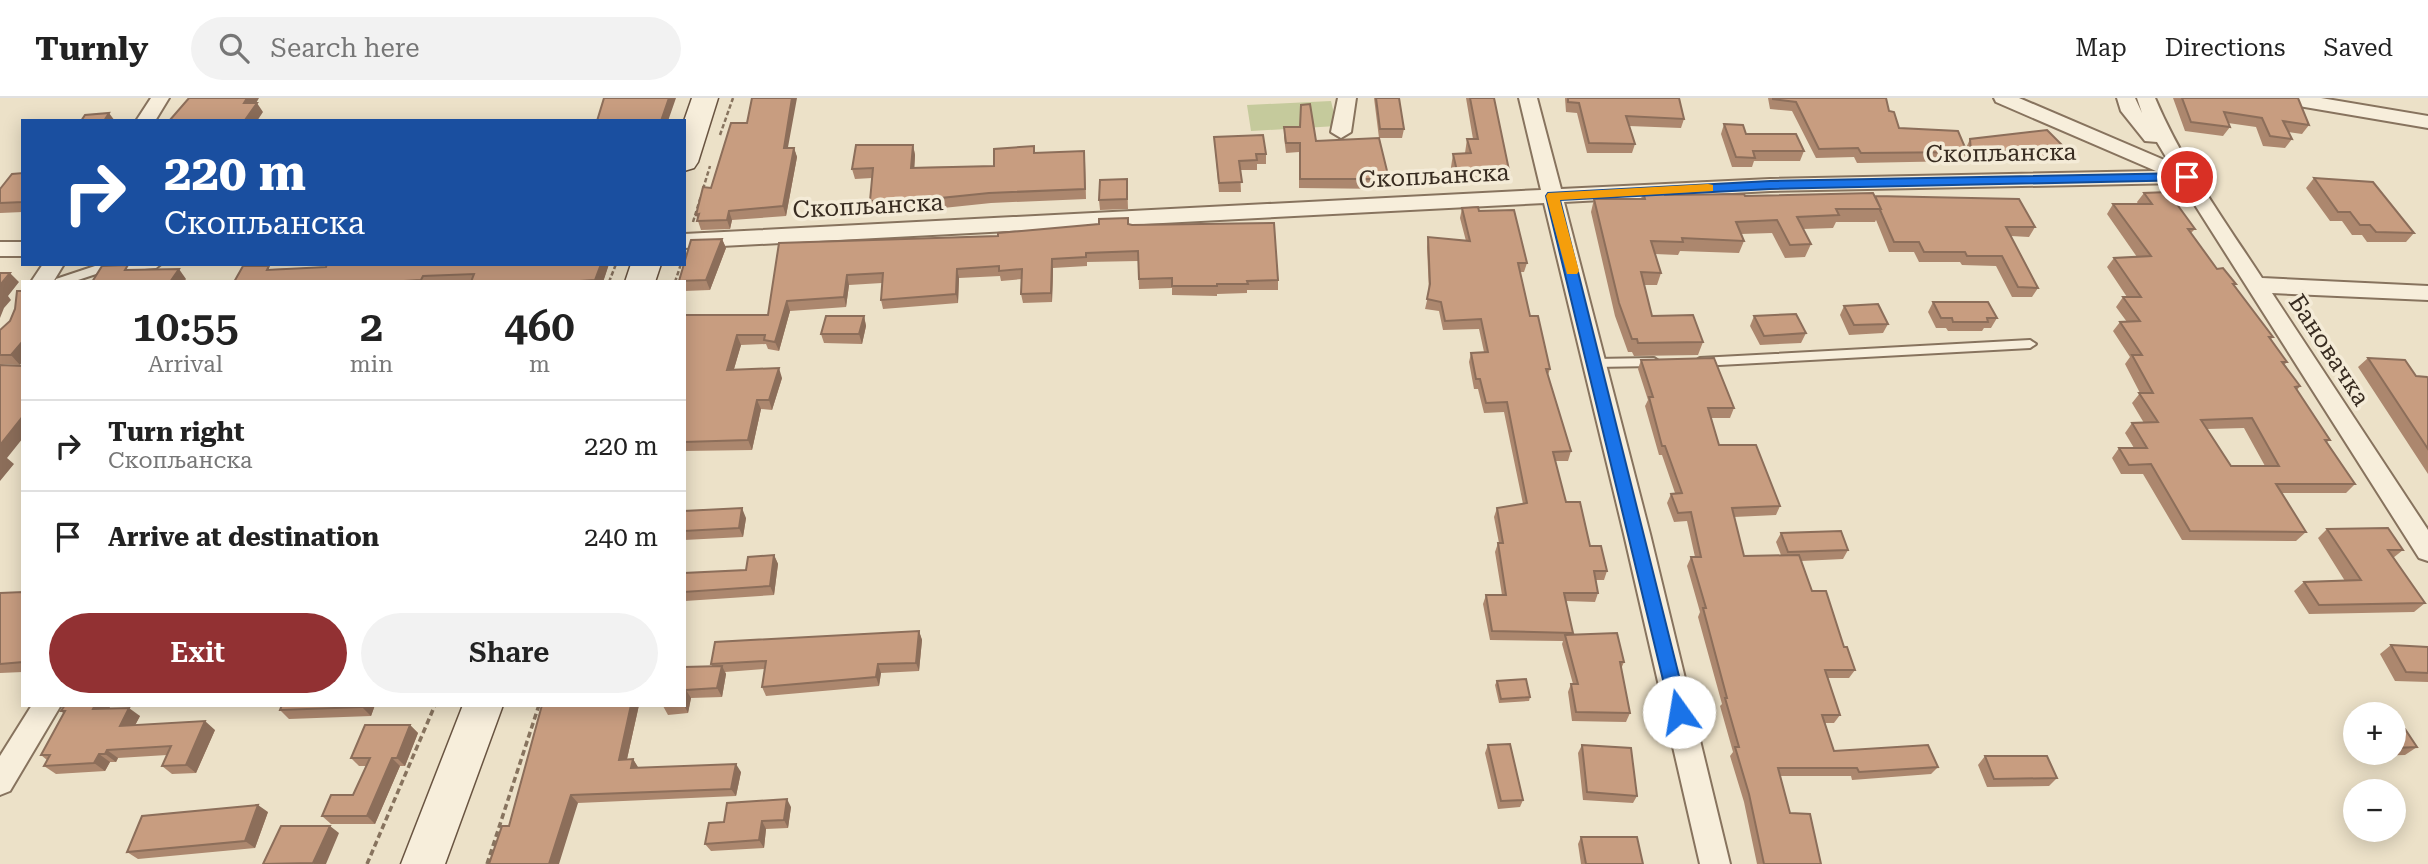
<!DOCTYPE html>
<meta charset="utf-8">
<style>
body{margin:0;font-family:"Roboto Serif",serif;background:#f2f2f2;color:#222;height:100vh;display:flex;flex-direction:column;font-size:26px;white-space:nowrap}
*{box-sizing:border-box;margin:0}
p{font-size:23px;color:#767676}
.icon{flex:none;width:38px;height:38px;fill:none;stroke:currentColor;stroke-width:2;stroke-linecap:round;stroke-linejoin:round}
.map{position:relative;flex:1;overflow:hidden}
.sheet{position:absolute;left:21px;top:182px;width:665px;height:427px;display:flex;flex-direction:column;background:#fff;border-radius:0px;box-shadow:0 4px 18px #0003}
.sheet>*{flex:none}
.banner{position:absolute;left:21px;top:21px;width:665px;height:147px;border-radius:0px;box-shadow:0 4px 18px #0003;background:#1a4fa0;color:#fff;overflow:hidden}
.buttons{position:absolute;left:2343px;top:604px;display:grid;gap:14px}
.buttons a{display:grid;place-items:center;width:63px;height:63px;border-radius:50%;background:#fff;box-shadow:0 4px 18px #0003;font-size:35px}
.pin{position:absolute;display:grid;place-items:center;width:60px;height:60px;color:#fff;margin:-30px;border:4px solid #fff;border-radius:50%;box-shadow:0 2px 7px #0007}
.me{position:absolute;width:77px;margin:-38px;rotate:347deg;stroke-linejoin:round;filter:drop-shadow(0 0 5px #0008)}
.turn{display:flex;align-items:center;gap:24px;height:147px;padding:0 28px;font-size:32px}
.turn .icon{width:91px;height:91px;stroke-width:2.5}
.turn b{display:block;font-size:49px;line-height:60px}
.eta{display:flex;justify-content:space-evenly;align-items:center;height:119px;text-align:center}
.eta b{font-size:42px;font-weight:600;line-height:49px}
.cta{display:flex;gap:14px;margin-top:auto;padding:14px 28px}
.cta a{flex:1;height:80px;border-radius:42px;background:#923133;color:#fff;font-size:28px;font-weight:600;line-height:80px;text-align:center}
.cta a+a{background:#f2f2f2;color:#222}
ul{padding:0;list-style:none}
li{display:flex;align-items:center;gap:21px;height:91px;padding:0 28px;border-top:2px solid #e0e0e0}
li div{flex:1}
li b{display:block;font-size:26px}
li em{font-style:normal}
header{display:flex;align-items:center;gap:42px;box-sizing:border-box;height:98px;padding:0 35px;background:#fff;border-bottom:2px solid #e0e0e0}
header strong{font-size:33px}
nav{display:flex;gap:38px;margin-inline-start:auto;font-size:24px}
.search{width:490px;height:63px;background:#f2f2f2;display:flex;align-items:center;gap:18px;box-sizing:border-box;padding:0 24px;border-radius:38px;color:#767676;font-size:26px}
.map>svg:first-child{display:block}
</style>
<header>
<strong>Turnly</strong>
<div class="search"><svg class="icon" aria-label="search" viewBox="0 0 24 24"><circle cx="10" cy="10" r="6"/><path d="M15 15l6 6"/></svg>Search here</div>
<nav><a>Map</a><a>Directions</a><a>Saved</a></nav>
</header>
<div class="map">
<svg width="2428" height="766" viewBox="0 0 2428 766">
<rect width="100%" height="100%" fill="#ece1c8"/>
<path fill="#c5ca9c" d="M1331,3L1337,28L1251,33L1247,7Z"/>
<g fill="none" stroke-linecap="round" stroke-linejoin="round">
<g stroke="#87735e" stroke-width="4">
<path id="lane" d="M111,166H161L156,170L99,175L72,184H55L56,181L98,167Z
M2030,242L2036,246L2030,250L1700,268L1694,264L1700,260Z
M1654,260L1660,264L1654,268L1595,269L1589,265L1595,261Z"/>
</g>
<g stroke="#87735e" stroke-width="4">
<path id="street" d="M151,0H169L155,23H136Z
M1338,0H1356L1351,34L1341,40L1331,34Z
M1519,0H1537L1561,91L1770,81L2156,73L1996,4L1994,0H2019L2169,64L2157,44L2145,43L2121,13L2117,0H2135L2142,15L2137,0H2155C2182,64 2224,122 2262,180L2428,188V202L2272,195L2428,432V463L2419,460L2181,85L1770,93L1564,104L1650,436L1730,766H1700L1624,436L1544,105L684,150V136L1541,92Z
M2278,0H2321L2428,18V30L2287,6Z
M0,144H23V158H0Z
M43,166H64L53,184H31Z
M32,607H61L10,693L0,697V658Z"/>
</g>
<g stroke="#695441" stroke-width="3">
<path id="secondary" d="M692,0H718L698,64L694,70L684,73V23Z
M631,166H661L655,184H625Z
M463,607H503L445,766H401Z"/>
</g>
<path stroke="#87735e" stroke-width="2.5" stroke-dasharray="4.5 2.5" stroke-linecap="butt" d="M720,37L733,0
M703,91L710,68
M693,124L701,98
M609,184L616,166
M675,184L681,166"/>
<path stroke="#87735e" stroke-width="3.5" stroke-dasharray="6 3.5" stroke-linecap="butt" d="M367,766L435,607
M487,766L539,607"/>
<use href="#lane" fill="#f7eedb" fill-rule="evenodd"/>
<use href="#street" fill="#f7eedb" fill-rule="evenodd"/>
<use href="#secondary" fill="#f7eedb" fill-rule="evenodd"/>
</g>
<path fill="#ac876e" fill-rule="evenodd" d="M1374,0H1399L1404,31L1402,40H1379L1389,81L1388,91L1299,90V54L1286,55L1284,39V29L1316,43L1379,40Z
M1466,0H1494L1509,72L1506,85L1455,86L1451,69L1453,56L1465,55L1467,41H1473Z
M1565,0H1679L1684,21L1681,30L1629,28L1635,46L1632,55H1587L1577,15L1566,14Z
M1768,0H1886L1889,13L1899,30L1966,50L1970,41L2065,50L2059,60L1966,64V57L1962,63L1857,65L1854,59L1816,60L1792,13L1770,11Z
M2173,0H2298L2309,27L2302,36L2288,34L2292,41L2285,50L2263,48L2256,29L2228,25L2230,29L2223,38L2185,33Z
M1724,26L1746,36L1804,53L1800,63H1754L1752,69H1732L1721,36Z
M1214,39L1266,56V66H1257V72H1240L1241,94H1219Z
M913,47L915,57L914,69L994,68L1035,55L1085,63L1086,101L991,105L943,110V114L916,115L915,111L872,113L870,103L872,80L855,81L852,71Z
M788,50H794L797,59L786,118L732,122L730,131L701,132L696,117L711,90Z
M23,75V114L0,115V91Z
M2314,80L2414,135L2406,144H2367L2362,137H2352L2342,123H2330L2306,90Z
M1127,81L1128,111L1100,112L1099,102Z
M1643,94L1665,97L1745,98H1875L2035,129L2029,139L2011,138L2038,190L2032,199H2012L1996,168L1962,167L1960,164H1919L1914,154H1889L1876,122L1875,124H1836L1833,130L1803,131L1811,146L1805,159L1785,160L1772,135L1741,136L1744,143L1739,155L1680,153L1678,157L1655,156L1661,175L1657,187H1644L1652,218L1703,244L1698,257L1634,258L1632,254H1628L1615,218L1591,114L1594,101H1641Z
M2144,95L2195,131L2191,135L2217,171L2236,186L2234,187L2273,239L2271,241L2287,264L2284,267L2300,288L2297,292L2330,342L2327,344L2355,386L2346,395H2282L2306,434L2296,443L2182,442L2143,376H2121L2112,360L2119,350H2134L2125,335L2132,325H2144L2132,305L2140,295L2125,266L2130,259L2113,233L2120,224H2127L2116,209L2123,199H2127L2107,169L2114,160L2137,159L2107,116L2113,106H2138L2137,104ZM2244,330L2265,368H2231L2207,331Z
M1462,110L1479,113L1527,165L1524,174H1520L1530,218L1550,271L1548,277L1571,353L1568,363H1555L1566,404L1590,448L1607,473L1604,482H1596L1598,495L1595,504L1566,503L1573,535L1572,537L1624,564L1621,571L1630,615L1626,624L1572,623L1568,594L1571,586H1573L1562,546L1563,543L1490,542L1483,506L1486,497H1502L1495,454L1498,445H1499L1494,419L1497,410L1523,406L1504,314L1484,315L1478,291H1474L1469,264L1471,255L1484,254L1479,231L1443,232L1439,213L1425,211L1429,194L1427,149L1428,139L1466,143L1460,120Z
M1128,126L1278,182V192H1247V195L1217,196V198L1172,197V190L1139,191L1138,163L1087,164V168L1053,170L1052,204L1023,205L1021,196L1022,181L1001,183L1000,178L959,180L958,205L883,211L881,202L882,185L849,187L846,209L790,213L779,253L768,251L766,246L741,247L734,271L782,280L772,312L761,311L752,352L684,353V217H768L779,145L998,138Z
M722,141L726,150L710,192L684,193V184L679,183Z
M327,166H609L603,184H234L272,171L326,169Z
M1933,204L1997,220L1991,230H1984L1982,233H1948L1946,230H1936L1928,214Z
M1844,208L1888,226L1883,235L1849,237L1840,217Z
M864,218L866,228L862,246L824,245L821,236Z
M1754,218L1806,235L1801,245L1760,247L1750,228Z
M10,223L20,267L0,266V232Z
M2368,260L2416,278L2428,280V376L2358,269Z
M1641,262L1734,310L1730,320H1711L1719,347L1780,408L1776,417L1734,419L1744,458L1781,457L1776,444L1781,435L1848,452L1843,461L1801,463L1812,493L1844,549L1855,572L1849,580H1828L1840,617L1834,625H1825L1834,653L1938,669L1931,676L1852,682L1851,678H1780L1790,715L1821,766H1757L1744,704L1730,658L1733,654L1720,608L1722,606L1698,519L1700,514L1687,468L1691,459H1695L1687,423L1674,424L1667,405L1671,396L1675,395L1662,357H1659L1645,308L1648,302L1638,271Z
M684,413L746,420L743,439L684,442Z
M2327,431L2403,452L2393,460L2425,505L2414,514L2309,516L2294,493L2304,484L2345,483L2318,440Z
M774,457L778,466L774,497L685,503L684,506V475L746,472Z
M23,494V574L0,575V495Z
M919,533L922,542L919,573L881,575L879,588L766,598L762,589L765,571L725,574L726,576L722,599L691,600L688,615L668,617L663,608V607H684V569L712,568L711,566Z
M2391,547L2428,549V584L2395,583L2380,556Z
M1497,583L1530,599L1529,603L1499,605L1495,587Z
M65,607H111L109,611L140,618L135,627L215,632L196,675L172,676L162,668L167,657L118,660L116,664H110L105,673L56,676L44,668L47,662L41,657L64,616L61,613Z
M282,607H375L371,618L289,621L280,612Z
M540,607H639L627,661H633L638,670L741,674L736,698L578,705L509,728L542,610Z
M410,627L418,635L405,668H400L375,726H331L322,718L353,697L366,668H359L351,660Z
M2394,631L2417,649L2405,657L2365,658L2363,654H2394Z
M1488,647L1523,702L1520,709L1498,711L1485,655Z
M1582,647L1637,698L1633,705L1583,702L1578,655Z
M1985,658L2057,680L2049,688L1987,689L1978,667Z
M791,709L788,730L766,731L764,750L711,753L705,746L724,724Z
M268,714L255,750L138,761L127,754Z
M1581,739L1643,766H1581L1578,746Z"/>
<path fill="#8c6e5a" d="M247,0H259L255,7L257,5L263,14L257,23H246L245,22L244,5Z
M669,0H676L668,23H661Z
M792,0H797L786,60L784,50Z
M109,15L115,23H104Z
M913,47L915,57L914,79L911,70Z
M794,50L797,59L786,118L783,108Z
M729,113L732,122L730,131L727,122Z
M722,141L726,150L710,192L706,182Z
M1052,161L1053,170L1052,204L1051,195Z
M601,166H609L603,184H596L595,182Z
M179,171L186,181L184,184H170Z
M957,171L959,180L958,205L956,196Z
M10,175L19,184L8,198L11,202L4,210L0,220V187Z
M847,177L849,187L846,209L844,199Z
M787,203L790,213L779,253L775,244Z
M864,218L866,228L862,246L859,236Z
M737,237L741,247L731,281L727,272Z
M23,243V263L20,267L11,257Z
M779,270L782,280L772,312L769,302Z
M757,302L761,311L752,352L748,342Z
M23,318V340L7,360L14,366L0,383V347Z
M742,410L746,420L743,439L739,430Z
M774,457L778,466L774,497L770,488Z
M919,533L922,542L919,573L916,565Z
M878,566L881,575L879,588L876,579Z
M722,568L726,576L722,599L717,590Z
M686,592L691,600L688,615L684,607Z
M95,607H111L104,620L93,611Z
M363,607H375L371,618L362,609Z
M631,607H639L625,670L619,662Z
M129,610L140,618L130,637L120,628Z
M205,623L215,632L196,675L186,667Z
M410,627L418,635L405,668L397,660Z
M107,652L118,660L116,664L105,656Z
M99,656L110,664L105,673L94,665Z
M392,660L400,668L375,726L367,718Z
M633,661L638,669L636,678L631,670Z
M736,666L741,674L736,698L731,691Z
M571,697L578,705L559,766H549Z
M787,701L791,709L788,730L784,722Z
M258,707L268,714L255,750L245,743Z
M762,723L766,731L764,750L759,742Z
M330,728L339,735L326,766H314L313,765Z"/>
<path fill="#c89d80" stroke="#8c6e5a" stroke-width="2" fill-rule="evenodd" d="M189,0H247L244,5H257L245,22H240L239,23H169Z
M604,0H669L661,23H597Z
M752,0H792L784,50H794L783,108L729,113L727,122L697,123L699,116L696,117L703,89L711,90L731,25H747Z
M1376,0H1399L1404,31H1380Z
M1470,0H1494L1509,72L1457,73L1453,56L1471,55L1467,41H1478Z
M1568,0H1679L1684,21L1626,18L1635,46L1589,45L1579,5L1568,4Z
M1773,0H1886L1889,13L1894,14L1899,30L1958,33L1967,54L1861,55L1858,50L1819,51L1796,4L1773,1Z
M2182,0H2298L2309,27L2283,23L2292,41L2270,38L2262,20L2224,14L2230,29L2191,24Z
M1310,6L1316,43L1379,40L1389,81H1300V45H1286L1284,29H1300L1301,7Z
M109,15L104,23H81L85,17Z
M1724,26L1743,27L1746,36H1796L1804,53H1753L1755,60L1736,59Z
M2047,32L2065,50L1971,54L1970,41Z
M1263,37L1266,56H1256L1257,62L1239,63L1242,84L1219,85L1214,39Z
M856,47H913L911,70L994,68V51L1034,48V55L1084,53L1085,91L989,95L941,100V104L914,105L915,101L870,103L873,70L852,71Z
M23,75V104L0,105V91L12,76Z
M2314,80L2373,84L2414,135L2376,134L2370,127H2360L2350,114H2338Z
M1127,81V101L1099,102L1100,82Z
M1643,94H1664L1665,97L1744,96L1745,98L1873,95L1881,111H1836L1839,117L1797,119L1811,146L1790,147L1777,122L1736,124L1744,143L1682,140L1683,144L1651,143L1661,175L1641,174L1652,218L1693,217L1703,244L1638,245L1637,241H1632L1619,205L1594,101H1645Z
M2168,94L2195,131H2188L2217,171L2223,170L2236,186H2233L2273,239H2269L2287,264H2282L2300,288L2295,289L2330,342H2325L2355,386H2276L2306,434L2190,433L2151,366L2129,367L2119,350H2147L2132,325L2158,324L2139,295H2153L2132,257H2142L2120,224L2140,223L2123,199H2141L2114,160L2151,158L2113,106H2152L2144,95ZM2252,320L2279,368H2231L2201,322Z
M1875,98L2019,101L2035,129H2006L2038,190L2018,189L2002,158H1967L1965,154H1924L1919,144H1894L1880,112L1881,111Z
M1478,109L1479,113L1514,112L1527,165H1518L1530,218H1538L1550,271H1546L1571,353L1553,354L1566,404H1580L1590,448H1601L1607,473H1594L1598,495H1564L1573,535L1492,533L1486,497H1506L1498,445H1503L1497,410L1527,405L1507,304L1486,305L1480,281H1476L1471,255L1488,254L1481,221L1445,223L1441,204L1427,201L1430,186L1428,139L1470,143L1462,110Z
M1128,120V126L1132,127L1274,125L1278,182L1247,183L1248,186H1217V188H1172V180L1139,181L1138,153L1086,155V159L1052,161L1051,195L1021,196L1022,171L999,173V168L957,171L956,196L881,202L883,175L847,177L844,199L787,203L775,244L764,242L765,237H737L727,272L779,270L769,302H757L748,342L684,344V217H768L779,145L998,138V135L1099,126V121Z
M722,141L706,182L679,183L691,142Z
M327,166H601L595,182L565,184H471L474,176L423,178L421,182L387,184H234L243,168H269L267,172L326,169Z
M128,167L125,172L179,171L170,184H92L102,168Z
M0,175H10L0,187Z
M17,193H23V243L11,257H0V232L10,223L15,211Z
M1933,204H1988L1997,220H1987L1988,224H1953L1952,220H1941Z
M1878,206L1888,226L1854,227L1844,208Z
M1796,216L1806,235L1764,238L1754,218Z
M826,218H864L859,236H821Z
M1714,260L1734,310H1708L1719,347H1756L1780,408L1732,410L1744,458L1799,457L1812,493H1826L1844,549H1847L1855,572H1825L1840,617H1822L1834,653L1928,647L1938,669L1859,674L1857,670H1778L1790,715L1810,716L1821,766H1764L1749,696L1735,649H1739L1725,600H1727L1703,510H1706L1691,459H1701L1691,414L1678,415L1671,396L1682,395L1665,348H1662L1649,299H1653L1641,262Z
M2368,260L2405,262L2416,278L2427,279L2428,280V351Z
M0,267L23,268V318L0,347Z
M742,410L739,430L684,433V413Z
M2388,430L2403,452H2388L2425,505L2319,507L2304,484L2361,482L2327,431Z
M1841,433L1848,452L1788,454L1781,435Z
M774,457L770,488L684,494V475L746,472L748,459Z
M23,494V564L0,566V495Z
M919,533L916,565L878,566L876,579L762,589L766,563L711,566L715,544Z
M1617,535L1624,564H1620L1630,615L1576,614L1571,586H1578L1565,537Z
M2391,547L2428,549V575L2406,574Z
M722,568L717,590L686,592L684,602V569Z
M1526,581L1530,599L1501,601L1497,583Z
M65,607H95L93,611L129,610L120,628L205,623L186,667L162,668L171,648L107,652L105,656H99L94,665L44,668L50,657H41L65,613H61Z
M282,607H363L362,609L280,612Z
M542,607H631L619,662L633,661L631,670L736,666L731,691L571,697L549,766H489L502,728H509Z
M365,627H410L397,660H392L367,718H322L331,697H353L370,660H351Z
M2394,631H2405L2417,649L2394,650Z
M1510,646L1523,702L1501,703L1488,647Z
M1582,647L1631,650L1637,698L1587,694Z
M1985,658H2047L2057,680L1994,681Z
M787,701L784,722L762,723L759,742L705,746L709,725L724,724L727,705Z
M258,707L245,743L127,754L142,718Z
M281,728H330L313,765L263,766Z
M1581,739H1637L1643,766H1586Z"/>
<path fill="#1a73e8" stroke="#114b97" stroke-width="2" d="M2187,75L2191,76V82L1770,91L1560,102L1688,614L1685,619L1679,622L1672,619L1546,98L1548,95L1770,83Z"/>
<path fill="#f59e0b" d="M1708,86L1713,87V93L1560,102L1579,173L1577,176H1567L1546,98L1548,95Z"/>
<g text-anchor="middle" stroke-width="7" stroke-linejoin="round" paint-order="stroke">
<g font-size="24" fill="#382c21" stroke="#f4ebd7">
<text transform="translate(2001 55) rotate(-1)" y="8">Скопљанска</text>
<text transform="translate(1434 78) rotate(-3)" y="8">Скопљанска</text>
<text transform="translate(868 108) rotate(-3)" y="8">Скопљанска</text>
<text transform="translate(2329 252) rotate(57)" y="8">Бановачка</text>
</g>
</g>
</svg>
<div class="buttons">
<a>+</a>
<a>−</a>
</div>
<div class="pin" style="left:2187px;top:79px;background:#d93025"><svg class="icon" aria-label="arrive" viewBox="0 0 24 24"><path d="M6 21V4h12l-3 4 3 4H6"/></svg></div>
<svg class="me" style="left:1679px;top:614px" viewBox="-20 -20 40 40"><circle r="19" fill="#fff"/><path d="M0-13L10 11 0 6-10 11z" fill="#1a73e8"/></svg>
<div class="banner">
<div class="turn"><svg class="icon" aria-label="right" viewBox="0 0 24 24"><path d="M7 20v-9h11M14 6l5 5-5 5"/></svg><div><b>220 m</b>Скопљанска</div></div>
</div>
<section class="sheet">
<div class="eta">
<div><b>10:55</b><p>Arrival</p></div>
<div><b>2</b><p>min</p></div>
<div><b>460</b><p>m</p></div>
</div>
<ul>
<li><svg class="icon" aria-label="right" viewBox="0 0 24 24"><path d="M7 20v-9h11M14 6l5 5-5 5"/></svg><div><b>Turn right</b><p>Скопљанска</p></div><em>220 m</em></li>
<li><svg class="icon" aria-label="arrive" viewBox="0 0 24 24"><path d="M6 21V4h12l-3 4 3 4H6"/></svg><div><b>Arrive at destination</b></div><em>240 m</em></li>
</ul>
<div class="cta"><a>Exit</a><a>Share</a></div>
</section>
</div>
